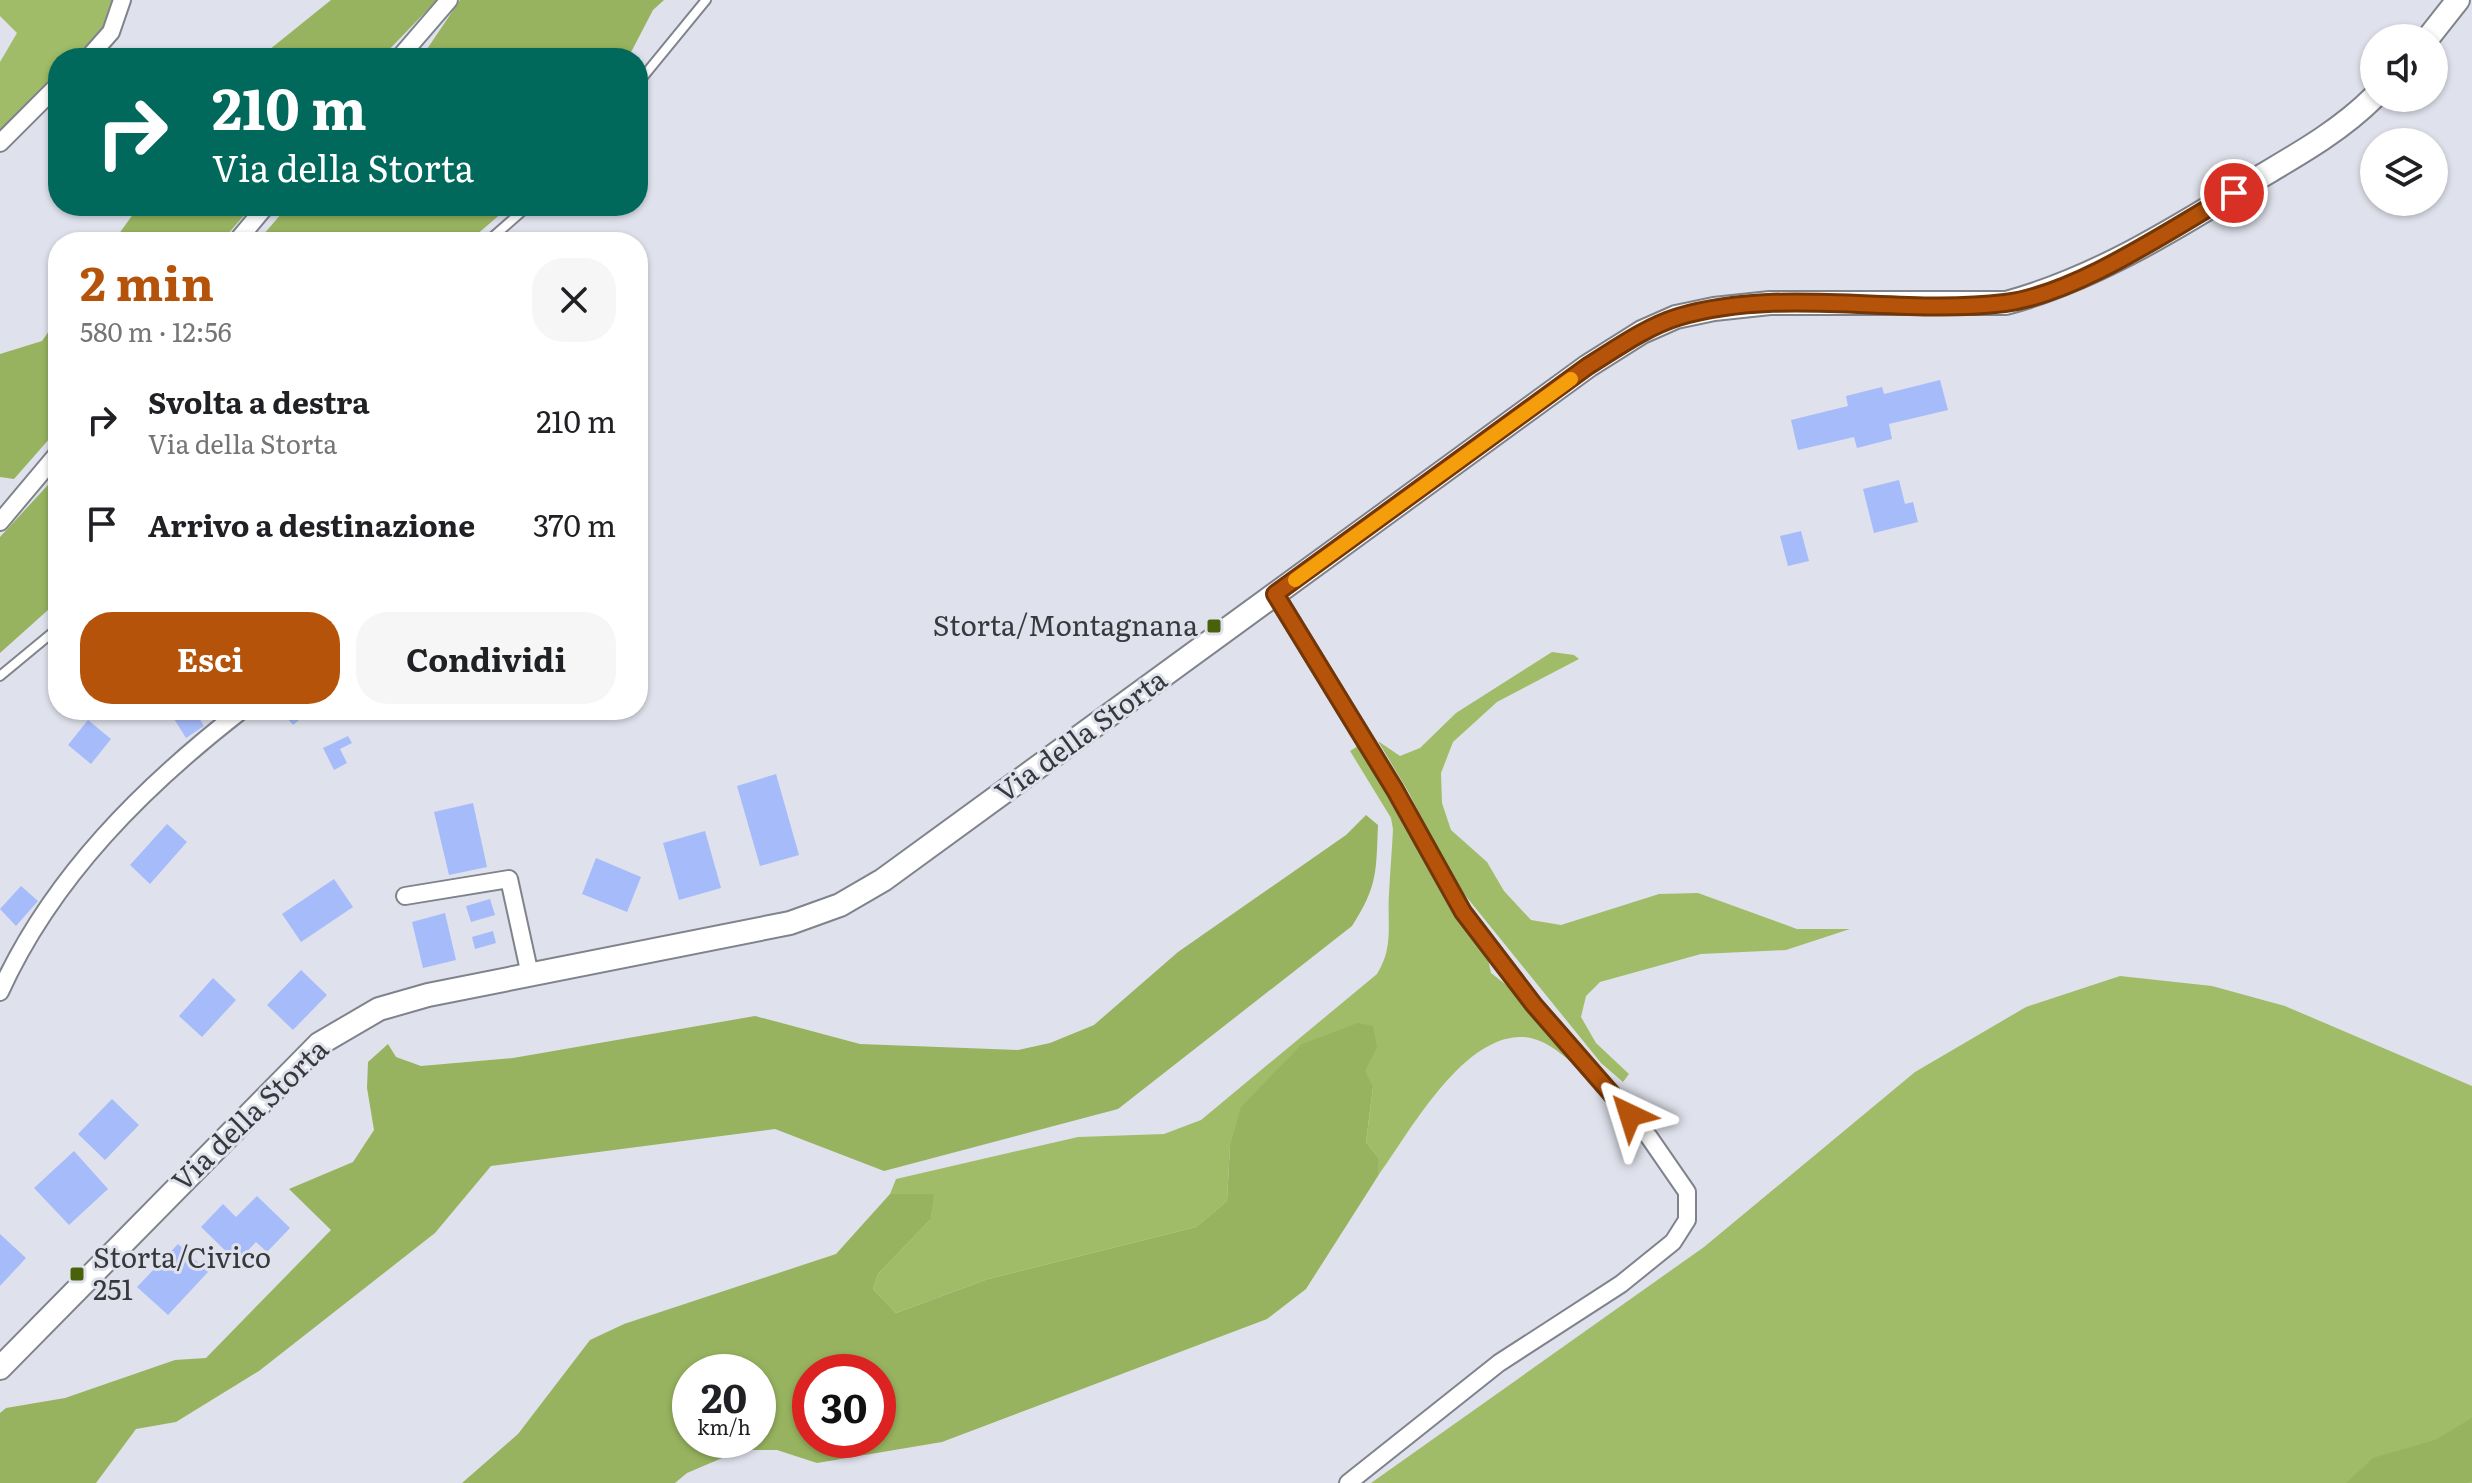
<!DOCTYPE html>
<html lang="it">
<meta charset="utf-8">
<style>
body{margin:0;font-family:Literata,serif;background:#f6f6f6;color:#202124;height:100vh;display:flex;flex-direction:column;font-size:30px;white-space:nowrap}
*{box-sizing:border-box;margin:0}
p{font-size:26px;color:#757577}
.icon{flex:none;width:44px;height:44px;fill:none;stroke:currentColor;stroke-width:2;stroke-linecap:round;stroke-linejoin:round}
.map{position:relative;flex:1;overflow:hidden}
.details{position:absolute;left:48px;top:232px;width:600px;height:488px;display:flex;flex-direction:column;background:#fff;border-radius:32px;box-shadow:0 2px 6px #0004}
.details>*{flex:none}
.guide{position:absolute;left:48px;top:48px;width:600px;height:168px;border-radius:32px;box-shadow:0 2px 6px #0004;background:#00695c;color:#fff;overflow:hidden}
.fabs{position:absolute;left:2360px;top:24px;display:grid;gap:16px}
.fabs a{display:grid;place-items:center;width:88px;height:88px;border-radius:50%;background:#fff;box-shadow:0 2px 6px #0004;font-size:40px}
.speed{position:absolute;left:672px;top:1354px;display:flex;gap:16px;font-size:40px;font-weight:700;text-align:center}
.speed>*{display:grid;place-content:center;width:104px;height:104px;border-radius:50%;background:#fff;box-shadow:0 2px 6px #0004;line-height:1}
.speed small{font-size:20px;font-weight:400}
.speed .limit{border:12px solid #d22;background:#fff;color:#111}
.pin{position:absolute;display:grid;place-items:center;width:68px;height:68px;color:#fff;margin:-34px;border:4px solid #fff;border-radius:50%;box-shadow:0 2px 8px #0007}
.me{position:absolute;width:88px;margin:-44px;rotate:319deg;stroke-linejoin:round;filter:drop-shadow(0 0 6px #0008)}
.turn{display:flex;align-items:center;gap:28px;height:168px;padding:0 32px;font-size:36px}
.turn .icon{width:104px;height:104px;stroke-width:2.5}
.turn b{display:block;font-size:56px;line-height:68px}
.round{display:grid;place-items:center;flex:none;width:84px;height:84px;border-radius:32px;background:#f6f6f6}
.summary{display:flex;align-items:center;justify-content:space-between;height:136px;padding:0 32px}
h1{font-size:48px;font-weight:700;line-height:60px;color:#b45309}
.button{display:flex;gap:16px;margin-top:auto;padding:16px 32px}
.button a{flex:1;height:92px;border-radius:32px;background:#b45309;color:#fff;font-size:32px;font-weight:700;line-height:92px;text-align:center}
.button a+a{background:#f6f6f6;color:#202124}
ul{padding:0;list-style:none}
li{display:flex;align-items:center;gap:24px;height:104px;padding:0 32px}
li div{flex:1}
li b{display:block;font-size:30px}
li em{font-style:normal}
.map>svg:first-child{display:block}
</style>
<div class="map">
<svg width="2472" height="1483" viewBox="0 0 2472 1483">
<rect width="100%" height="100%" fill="#dfe2ec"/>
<path fill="#a0bc68" d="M0,0H113L110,21L80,58H58V78L0,137V62L17,33L0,16Z
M1552,652L1574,655L1579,659L1497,702L1453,742L1441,773L1442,803L1451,830L1487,862L1504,891L1531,920L1561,925L1659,894L1698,893L1797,929H1850L1786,950L1701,954L1600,982L1586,996L1581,1017L1596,1043L1629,1074L1623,1082L1601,1063L1452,879L1409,793L1378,741L1400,756L1420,748L1456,713Z
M1358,746L1396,802L1431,873L1487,954L1491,973L1518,994L1584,1068L1582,1073C1566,1057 1544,1036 1519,1037C1460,1039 1409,1133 1378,1176V1157L1366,1142L1373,1087L1230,1146L1227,1201L1196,1227L988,1279L896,1313L873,1289L878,1274L931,1219L933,1194H890L896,1179L1078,1137L1164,1134L1201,1120L1377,974C1394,947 1387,924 1389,894C1390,872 1392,851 1393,829L1391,818L1350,751Z
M2120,976L2212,986L2285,1006L2472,1086V1483H1371L1704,1247L1915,1072L2026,1007Z"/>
<path fill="#97b35f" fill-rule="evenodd" d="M331,0H437L381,58H259Z
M460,0H664L653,10L628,58H421Z
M139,206H252L221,242H113Z
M288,206H510L468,242H257Z
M58,318V429L14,479L0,477V354L42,341Z
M58,474V601L0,653V537Z
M1366,815L1378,825C1376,871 1378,886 1352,926L1118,1109L884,1171L775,1129L491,1166L435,1233L259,1371L176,1422L136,1429L96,1483H0V1413L6,1408L65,1398L175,1360L206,1358L331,1230L289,1189L353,1162L374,1130L367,1088L368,1062L388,1044L396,1057L421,1066L513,1058L755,1016L860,1044L1018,1050L1050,1043L1094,1025L1178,952L1346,835Z
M1358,1023L1373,1026L1377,1047L1365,1071L1373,1087L1366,1142L1378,1157V1176L1306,1289L1267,1319L942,1442L817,1463L777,1450H741L687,1473L675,1483H462L518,1434L590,1340L624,1324L836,1254L890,1194H934L931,1219L878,1274L873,1289L896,1313L988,1279L1196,1227L1227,1201L1230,1146L1241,1107L1302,1044ZM690,1372H758V1440H690ZM810,1372H878V1440H810Z
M2472,1418V1481L2468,1483H2346L2373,1458L2435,1440Z"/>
<path fill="#a6bbfa" d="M1940,380L1948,410L1889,424L1892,439L1857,448L1854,437L1798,450L1791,420L1848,406L1846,396L1882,387L1884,394Z
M1899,480L1905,504L1913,502L1918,522L1874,533L1863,489Z
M1801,531L1809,561L1788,566L1780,536Z
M178,710H194L204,726L186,738L171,714Z
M280,710H311L293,725Z
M88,720L111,739L91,764L68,745Z
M348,736L352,743L340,749L347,763L334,770L323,748Z
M776,774L799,855L760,866L737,786Z
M473,803L487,867L449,875L434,812Z
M167,824L187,842L150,884L130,865Z
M705,831L721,888L679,900L663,843Z
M596,858L641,877L627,912L582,894Z
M334,879L353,907L301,942L282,914Z
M21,886L38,901L16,926L0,909Z
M490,899L495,915L471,922L466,906Z
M445,913L456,960L423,968L412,922Z
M493,931L496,943L475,949L472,937Z
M301,970L327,995L293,1030L267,1005Z
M213,978L236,1000L202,1037L179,1016Z
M112,1099L139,1125L105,1160L78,1134Z
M74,1151L108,1189L69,1225L34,1188Z
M257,1196L290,1228L267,1252L256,1242L237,1262L201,1227L223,1204L236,1217Z
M0,1234L26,1258L0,1286Z
M178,1244L208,1272L168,1315L137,1287Z"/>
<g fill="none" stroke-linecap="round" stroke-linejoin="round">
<g stroke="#7f838b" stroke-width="12">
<path id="lane" d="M638,83L706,0
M487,242L528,206
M0,676L58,628"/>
</g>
<g stroke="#7f838b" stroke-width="20">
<path id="street" d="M88,58L111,32L122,0
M399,58L449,0
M0,143L58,85
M236,242L266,206
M0,522L58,453
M1275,594L1395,790L1463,912L1534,1005L1649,1137L1687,1192V1220L1673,1242L1621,1284L1499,1363L1348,1483
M405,896L509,879L530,975
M0,992C52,877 144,786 242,710"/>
</g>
<g stroke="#7f838b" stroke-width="26">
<path id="secondary" d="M2428,38L2458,0
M0,1368L319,1044L379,1009L428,995L790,923L840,905L883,880L1588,366L1642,332L1676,317L1714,309L1770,303H2006C2095,279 2175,229 2253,181C2295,156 2339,132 2374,97"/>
</g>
<use href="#lane" stroke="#fff" stroke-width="8"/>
<use href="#street" stroke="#fff" stroke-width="16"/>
<use href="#secondary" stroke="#fff" stroke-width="22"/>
</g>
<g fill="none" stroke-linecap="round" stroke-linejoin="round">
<g stroke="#753606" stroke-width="20">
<path id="route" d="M1630,1115L1534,1005L1463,912L1395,790L1275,594L1588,366C1617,348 1646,327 1678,317C1784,286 1897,316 2005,303C2077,294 2171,229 2234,193"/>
</g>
<use href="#route" stroke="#b45309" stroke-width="14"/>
<path stroke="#f59e0b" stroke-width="14" d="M1295,580L1571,379"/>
</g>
<g fill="#4a610c" stroke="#dfe2ec" stroke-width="3">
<rect x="1206" y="618" width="16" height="16" rx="4"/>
<rect x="69" y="1266" width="16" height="16" rx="4"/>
</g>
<g text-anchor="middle" stroke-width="6" stroke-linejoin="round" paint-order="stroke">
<g font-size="28" fill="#37393c" stroke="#dfe2ec" text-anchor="end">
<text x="1198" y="636">Storta/Montagnana</text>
<text x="93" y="1268" text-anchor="start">Storta/Civico<tspan x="93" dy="32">251</tspan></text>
</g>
<g font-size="28" fill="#37393c" stroke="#dfe2ec">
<text transform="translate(1081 736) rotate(-36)" y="10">Via della Storta</text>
<text transform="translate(250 1115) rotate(-44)" y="10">Via della Storta</text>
</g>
</g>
</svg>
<div class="fabs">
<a><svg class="icon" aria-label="sound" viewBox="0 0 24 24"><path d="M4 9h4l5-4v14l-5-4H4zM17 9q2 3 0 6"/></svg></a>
<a><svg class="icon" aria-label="layers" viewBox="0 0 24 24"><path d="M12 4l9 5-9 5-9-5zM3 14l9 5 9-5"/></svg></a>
</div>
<div class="speed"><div>20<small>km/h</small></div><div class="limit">30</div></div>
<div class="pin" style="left:2234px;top:193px;background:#d93025"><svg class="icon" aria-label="arrive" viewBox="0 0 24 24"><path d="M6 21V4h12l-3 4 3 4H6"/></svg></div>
<svg class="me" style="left:1630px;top:1115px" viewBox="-20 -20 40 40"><path d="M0-17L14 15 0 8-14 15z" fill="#b45309" stroke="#fff" stroke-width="4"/></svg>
<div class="guide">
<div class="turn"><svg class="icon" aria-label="right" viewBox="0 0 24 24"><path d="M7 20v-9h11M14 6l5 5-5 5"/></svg><div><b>210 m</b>Via della Storta</div></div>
</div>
<section class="details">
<div class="summary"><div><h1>2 min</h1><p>580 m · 12:56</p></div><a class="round"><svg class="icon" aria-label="close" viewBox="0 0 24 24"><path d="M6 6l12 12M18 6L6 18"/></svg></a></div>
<ul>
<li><svg class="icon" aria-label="right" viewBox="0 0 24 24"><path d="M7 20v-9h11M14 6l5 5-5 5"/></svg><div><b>Svolta a destra</b><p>Via della Storta</p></div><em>210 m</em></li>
<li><svg class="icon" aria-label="arrive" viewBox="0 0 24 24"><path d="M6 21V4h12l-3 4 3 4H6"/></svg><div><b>Arrivo a destinazione</b></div><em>370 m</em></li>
</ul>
<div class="button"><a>Esci</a><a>Condividi</a></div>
</section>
</div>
